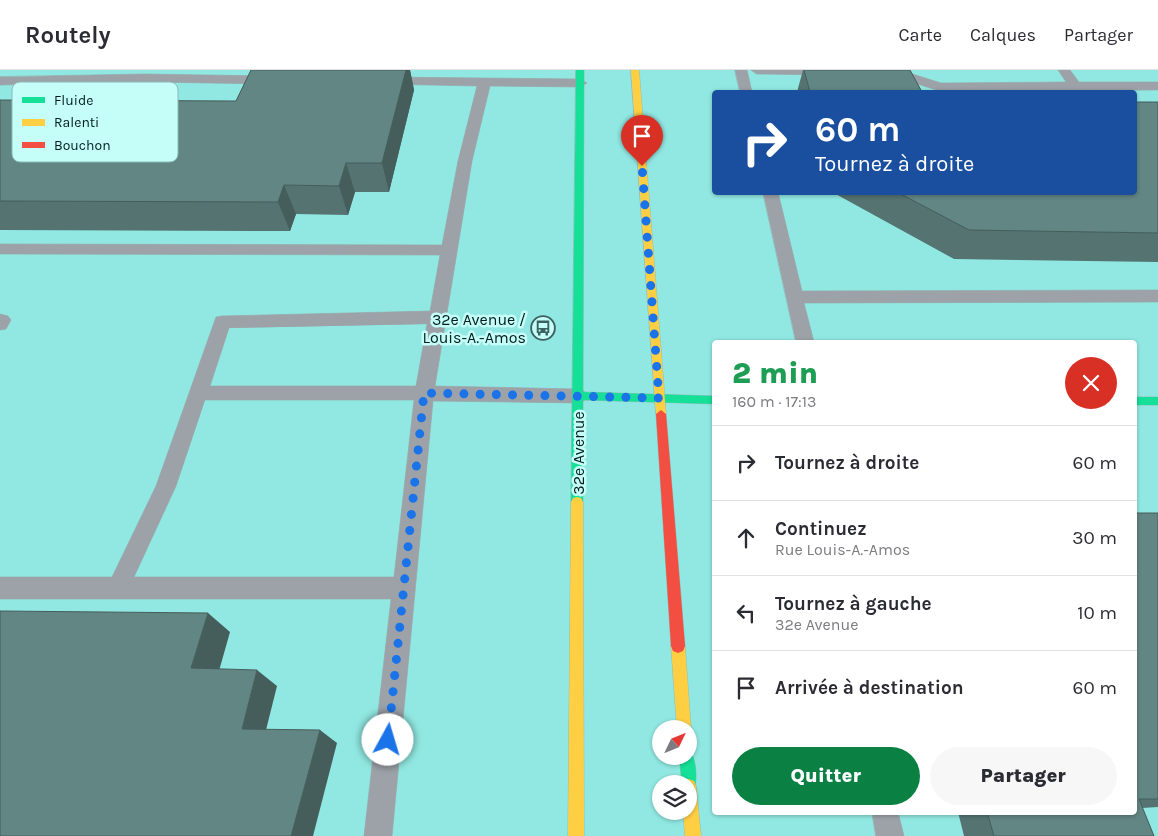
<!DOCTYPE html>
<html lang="fr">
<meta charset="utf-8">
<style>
body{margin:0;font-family:Karla,sans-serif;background:#f7f7f7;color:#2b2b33;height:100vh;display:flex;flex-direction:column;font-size:19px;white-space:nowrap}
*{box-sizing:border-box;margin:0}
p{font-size:16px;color:#7c7c81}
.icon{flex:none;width:28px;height:28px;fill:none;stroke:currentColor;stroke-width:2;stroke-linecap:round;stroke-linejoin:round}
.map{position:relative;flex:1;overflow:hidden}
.panel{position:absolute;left:712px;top:270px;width:425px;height:475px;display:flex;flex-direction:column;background:#fff;border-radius:5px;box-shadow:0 1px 4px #0004}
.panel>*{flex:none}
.guide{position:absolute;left:712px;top:20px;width:425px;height:105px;border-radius:5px;box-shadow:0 1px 4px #0004;background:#1a4fa0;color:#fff;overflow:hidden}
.needle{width:32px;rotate:47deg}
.tools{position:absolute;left:652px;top:650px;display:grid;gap:10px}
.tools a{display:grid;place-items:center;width:45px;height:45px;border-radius:50%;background:#fff;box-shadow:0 1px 4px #0004;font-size:25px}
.pin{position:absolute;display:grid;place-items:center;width:42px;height:42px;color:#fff;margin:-51px -21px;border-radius:50% 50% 50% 0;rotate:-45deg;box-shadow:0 0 5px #0007}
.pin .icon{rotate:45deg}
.me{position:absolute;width:55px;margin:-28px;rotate:6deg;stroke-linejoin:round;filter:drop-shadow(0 0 4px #0008)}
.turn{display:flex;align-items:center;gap:18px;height:105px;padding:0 20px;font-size:22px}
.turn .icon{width:65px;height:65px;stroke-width:2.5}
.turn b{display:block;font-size:35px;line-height:42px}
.round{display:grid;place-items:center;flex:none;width:52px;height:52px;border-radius:26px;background:#f7f7f7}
.headline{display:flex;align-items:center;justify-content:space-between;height:85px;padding:0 20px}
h1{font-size:30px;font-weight:800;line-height:38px;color:#1e9e55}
.action{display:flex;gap:10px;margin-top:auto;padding:10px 20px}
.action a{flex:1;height:58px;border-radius:30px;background:#0b8043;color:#fff;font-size:20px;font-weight:800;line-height:58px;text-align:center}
.action a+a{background:#f7f7f7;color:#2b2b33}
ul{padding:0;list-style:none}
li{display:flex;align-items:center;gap:15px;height:75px;padding:0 20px;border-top:1px solid #e1e1e2}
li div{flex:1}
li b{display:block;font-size:19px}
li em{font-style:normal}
header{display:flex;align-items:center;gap:30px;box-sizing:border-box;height:70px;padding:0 25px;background:#fff;border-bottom:1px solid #e1e1e2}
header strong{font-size:24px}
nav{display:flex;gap:28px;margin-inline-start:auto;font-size:18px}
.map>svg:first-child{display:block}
</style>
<header>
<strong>Routely</strong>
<nav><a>Carte</a><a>Calques</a><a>Partager</a></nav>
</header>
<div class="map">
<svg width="1158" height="766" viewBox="0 0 1158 766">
<rect width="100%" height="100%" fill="#aae1dc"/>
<path fill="#91e8e2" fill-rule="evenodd" d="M0,0H1158V766H0ZM715,22H1135V122H715ZM715,272H1135V742H715ZM661,659H689V686H661ZM661,714H689V741H661Z"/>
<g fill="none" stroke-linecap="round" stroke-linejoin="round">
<g stroke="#94bdba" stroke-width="1">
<path id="lane" d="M735,0H747L752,22H740Z
M751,0H835V1L829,5L757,4Z
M884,0H900L941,13L1066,12L1058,0H1070L1079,12H1158V20L940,21L885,4Z
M145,4L273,6L279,10L273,14L145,12L0,15V7Z
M384,7L580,9L587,13L580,17L490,16L472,91L435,316L577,319L584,321L586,326L584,331L577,333L433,331L392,766H364L391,529H0V507H112L156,416L216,247L222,246L430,241L440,185L0,184V174L442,175L458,91L477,16L379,14L378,11ZM427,254L416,316H210L229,258ZM205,330H414L394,507H134L176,416Z
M763,122H778L802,221L1158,220V232L804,233L814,272H796Z
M0,244L8,246L11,250L6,259L0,260Z
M872,742H898L904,766H876Z"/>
</g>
<g stroke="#94bdba" stroke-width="1">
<path id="fast" d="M576,0H584L583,322L715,326V334L583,330V432L581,436L577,437L573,436L571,432Z
M1135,327H1158V335H1135Z
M689,680C696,686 698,710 694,719L689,721V714H682L679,686H689Z"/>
</g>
<g stroke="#94bdba" stroke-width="1">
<path id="slow" d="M631,0H639L666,344L661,348L656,344Z
M577,427L581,428L583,432L584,766H568L571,432L573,428Z
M678,569L683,571L685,576L691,659L689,664V659H677L671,576L673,571Z
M689,709L694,711L696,716L701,766H685L683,741H689V714H683L684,711Z"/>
</g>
<g stroke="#94bdba" stroke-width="1">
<path id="jam" d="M661,340L666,344L685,576L683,581L678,583L673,581L671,576L656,344Z"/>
</g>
<use href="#lane" fill="#9da2a8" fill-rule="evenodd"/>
<use href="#fast" fill="#16e098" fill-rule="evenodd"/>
<use href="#slow" fill="#ffcf43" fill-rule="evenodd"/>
<use href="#jam" fill="#f24e42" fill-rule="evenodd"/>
</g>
<path fill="#547371" d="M251,0H410L414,20L389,122H355L348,145L296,144L290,161L0,160V30L236,31Z
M803,0H910L922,22H797Z
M1158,32V192L954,189L832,122H1135Z
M1158,443V737L1142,738L1154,766H964L958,742H1135Z"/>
<path fill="#455e5c" d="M406,0H410L414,20L389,122L382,93Z
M346,93L355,122L348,145L339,116Z
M284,115L296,144L290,161L278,132Z
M208,543L230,562L215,615L191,598Z
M257,600L277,616L263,672L242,659Z
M320,660L337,673L313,766H291Z"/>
<path fill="#628683" stroke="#455e5c" d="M251,0H406L382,93H346L339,116L284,115L278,132L0,131V30L236,31Z
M804,0H910L922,22H810Z
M1135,32H1158V163L969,160L897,122H1135Z
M1135,443H1158V729H1139L1154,766H994L987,742H1135Z
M0,541L208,543L191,598L257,600L242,659L320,660L291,766H0Z"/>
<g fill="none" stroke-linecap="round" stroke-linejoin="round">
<path stroke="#1a73e8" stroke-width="9" stroke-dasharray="0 16.2" d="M388,670L424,323L659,328L642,96"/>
</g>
<defs>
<g id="bus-ring" transform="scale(1.25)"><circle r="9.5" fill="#c5fdf8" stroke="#3b625f" stroke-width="1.5"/><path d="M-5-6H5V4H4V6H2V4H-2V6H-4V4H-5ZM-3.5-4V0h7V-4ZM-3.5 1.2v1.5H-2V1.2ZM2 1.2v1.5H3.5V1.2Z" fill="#3b625f"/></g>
</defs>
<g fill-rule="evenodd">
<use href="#bus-ring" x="543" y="258"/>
</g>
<g text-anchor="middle" stroke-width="5" stroke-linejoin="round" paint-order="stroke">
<g font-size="16" fill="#001d1c" stroke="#c5fdf8" text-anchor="end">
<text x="526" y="255">32e Avenue /<tspan x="526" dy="18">Louis-A.-Amos</tspan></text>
</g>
<g font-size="16" fill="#001d1c" stroke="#c5fdf8">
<text transform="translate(578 383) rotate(-90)" y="6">32e Avenue</text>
</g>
</g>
<rect x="12" y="12" width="166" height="80" rx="8" fill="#c5fdf8" stroke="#8abab6" stroke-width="1"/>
<rect x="22" y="27" width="23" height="6" fill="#16e098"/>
<rect x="22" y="49" width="23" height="7" fill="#ffcf43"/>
<rect x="22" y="72" width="23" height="6" fill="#f24e42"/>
<g font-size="14" fill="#001d1c">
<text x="54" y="35">Fluide</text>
<text x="54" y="57">Ralenti</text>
<text x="54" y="80">Bouchon</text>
</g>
</svg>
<div class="tools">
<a><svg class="needle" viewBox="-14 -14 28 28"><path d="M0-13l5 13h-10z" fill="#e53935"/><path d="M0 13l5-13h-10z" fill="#7c7c81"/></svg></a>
<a><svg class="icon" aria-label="layers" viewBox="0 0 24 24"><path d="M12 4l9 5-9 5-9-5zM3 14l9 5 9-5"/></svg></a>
</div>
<div class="pin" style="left:642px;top:96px;background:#d93025"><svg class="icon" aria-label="arrive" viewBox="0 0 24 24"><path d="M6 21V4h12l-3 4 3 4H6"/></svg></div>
<svg class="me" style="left:388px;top:670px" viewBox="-20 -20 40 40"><circle r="19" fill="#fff"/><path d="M0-13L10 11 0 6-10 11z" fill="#1a73e8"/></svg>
<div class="guide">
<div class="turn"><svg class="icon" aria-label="right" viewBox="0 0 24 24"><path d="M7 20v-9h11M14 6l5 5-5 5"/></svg><div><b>60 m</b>Tournez à droite</div></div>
</div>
<section class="panel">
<div class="headline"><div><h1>2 min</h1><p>160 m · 17:13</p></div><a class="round" style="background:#d93025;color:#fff"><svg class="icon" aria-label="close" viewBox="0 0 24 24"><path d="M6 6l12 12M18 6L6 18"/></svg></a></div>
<ul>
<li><svg class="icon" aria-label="right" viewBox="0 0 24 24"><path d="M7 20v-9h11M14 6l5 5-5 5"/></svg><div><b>Tournez à droite</b></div><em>60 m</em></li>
<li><svg class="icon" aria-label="ahead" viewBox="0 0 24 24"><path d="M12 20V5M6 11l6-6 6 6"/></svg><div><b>Continuez</b><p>Rue Louis-A.-Amos</p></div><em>30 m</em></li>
<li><svg class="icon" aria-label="left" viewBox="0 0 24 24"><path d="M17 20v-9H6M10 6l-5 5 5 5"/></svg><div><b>Tournez à gauche</b><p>32e Avenue</p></div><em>10 m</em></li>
<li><svg class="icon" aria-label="arrive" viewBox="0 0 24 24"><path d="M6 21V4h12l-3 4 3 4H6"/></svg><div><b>Arrivée à destination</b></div><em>60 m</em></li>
</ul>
<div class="action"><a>Quitter</a><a>Partager</a></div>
</section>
</div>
